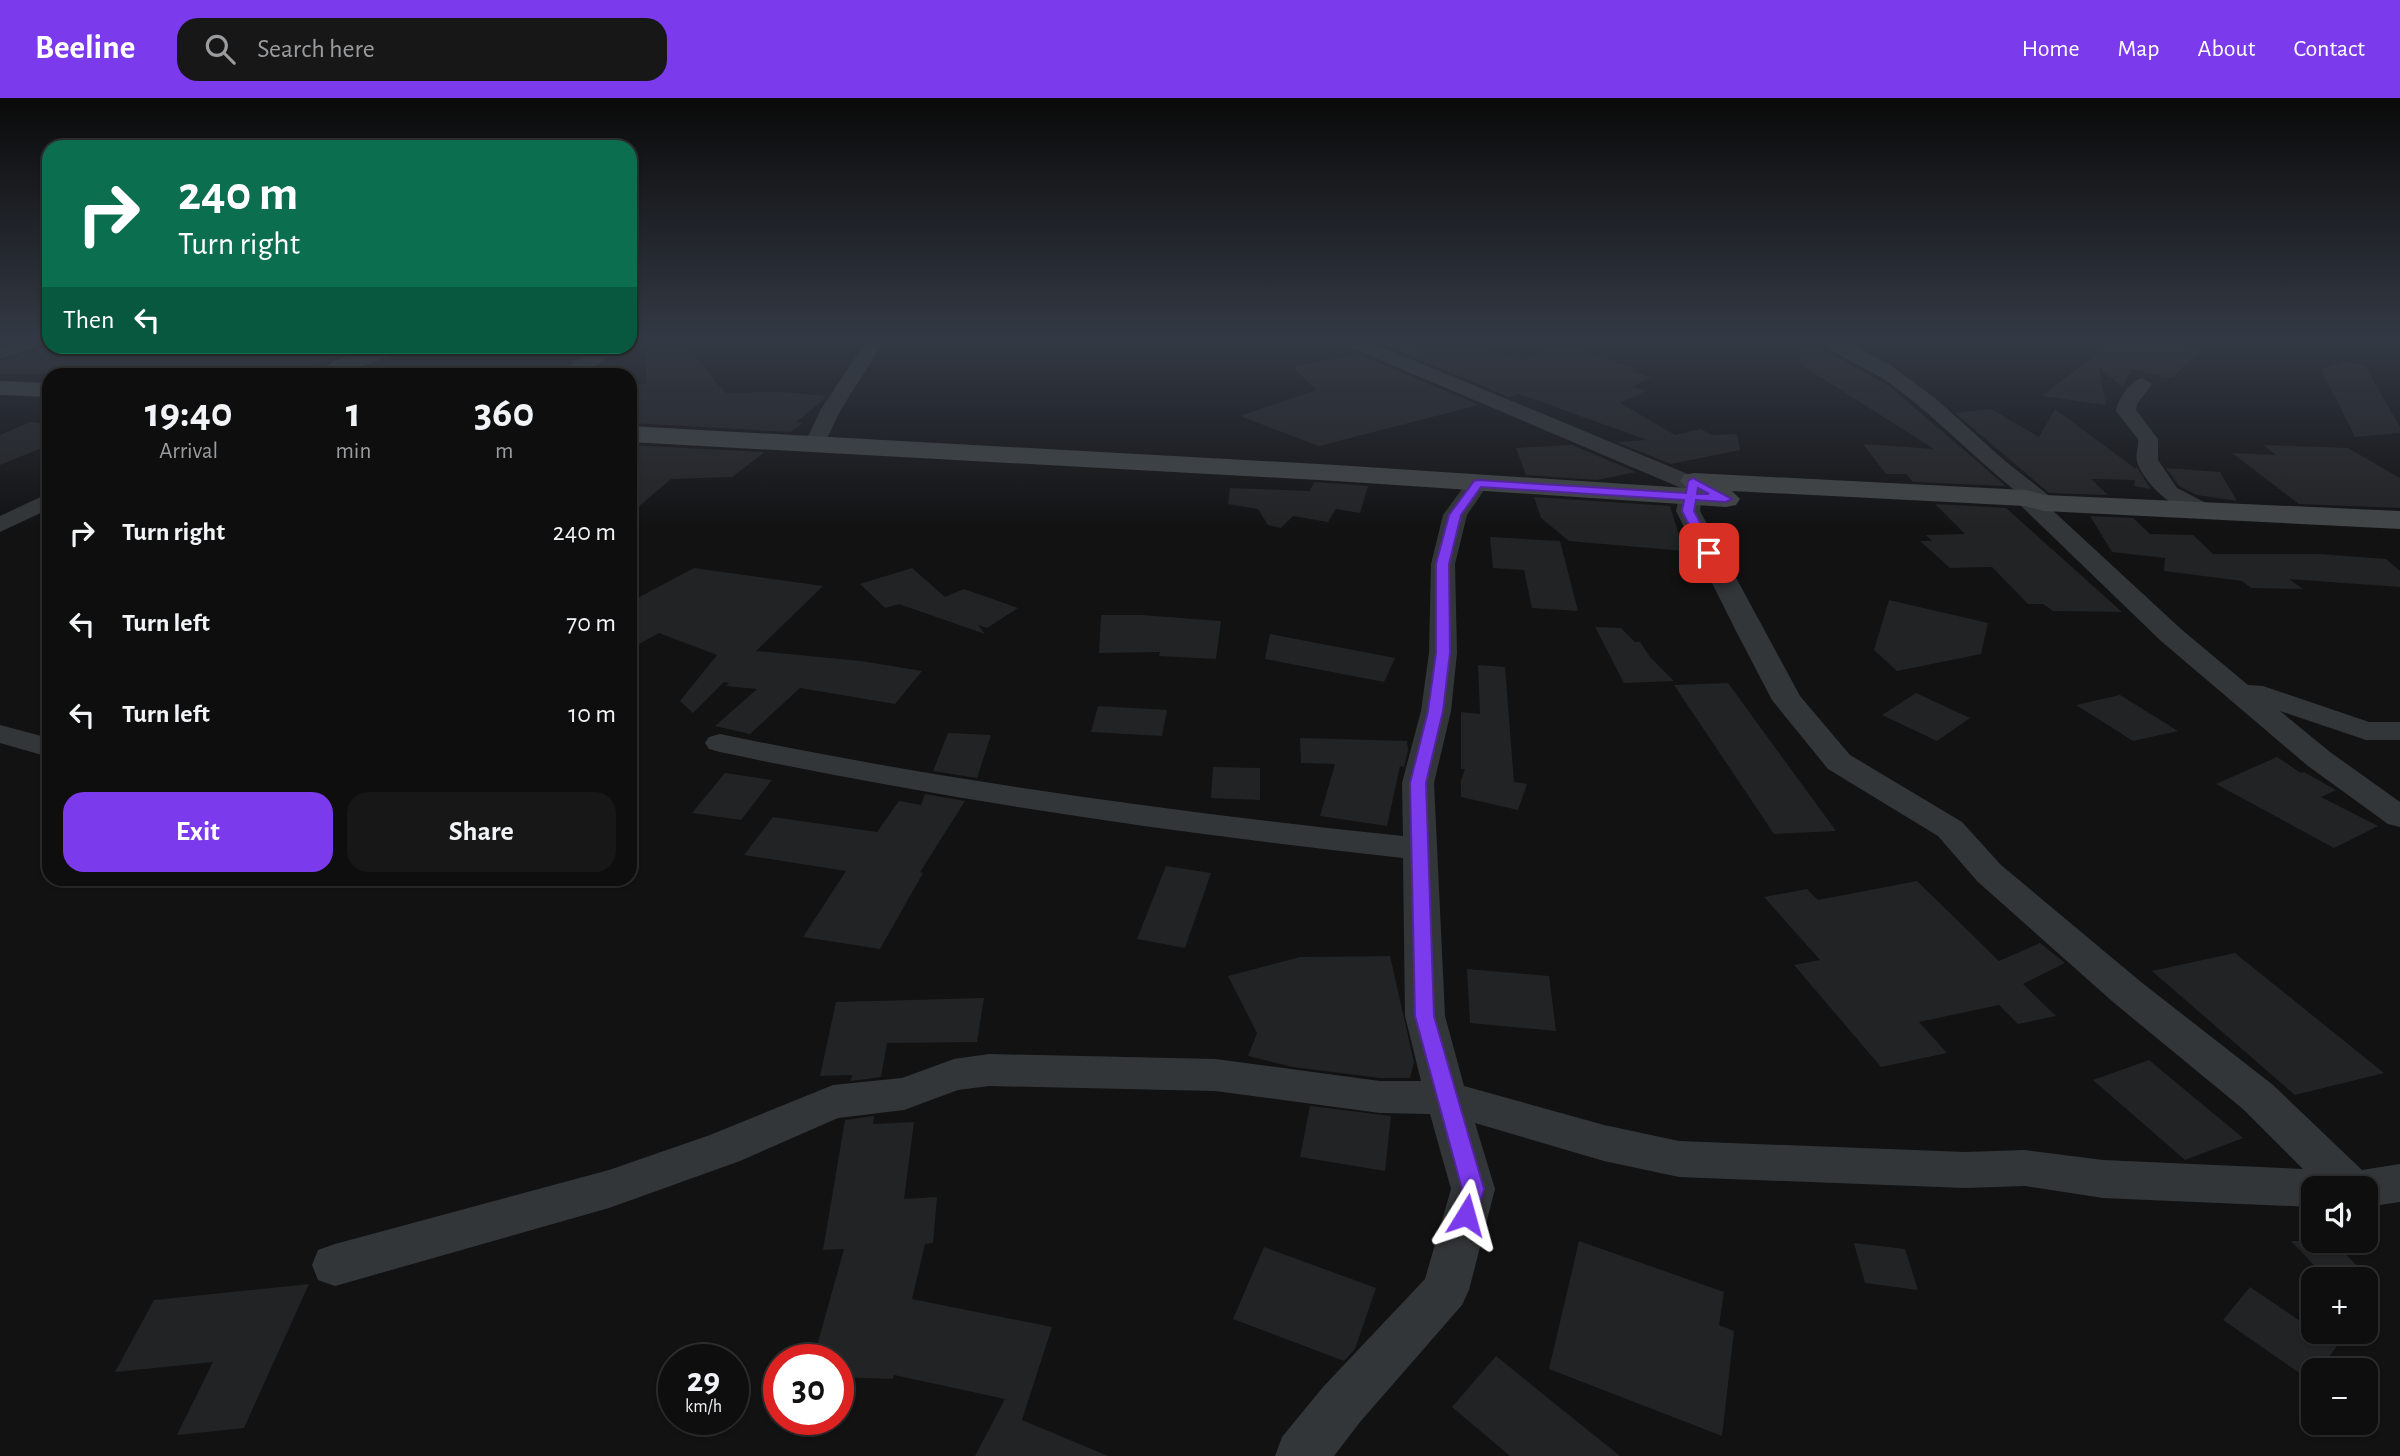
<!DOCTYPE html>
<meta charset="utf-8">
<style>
body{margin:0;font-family:"Alegreya Sans",sans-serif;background:#171717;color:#f1f3f6;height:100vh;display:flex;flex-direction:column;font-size:26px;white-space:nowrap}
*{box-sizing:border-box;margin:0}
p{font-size:23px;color:#9b9c9e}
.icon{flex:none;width:38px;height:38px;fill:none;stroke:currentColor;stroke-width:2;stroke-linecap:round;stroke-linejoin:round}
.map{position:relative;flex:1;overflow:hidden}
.panel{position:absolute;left:42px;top:270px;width:595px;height:518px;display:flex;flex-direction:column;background:#0e0e0e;border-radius:21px;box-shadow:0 2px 5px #0004,0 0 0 2px #2e2e2e}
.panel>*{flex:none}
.top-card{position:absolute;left:42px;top:42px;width:595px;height:214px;border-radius:21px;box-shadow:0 2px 5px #0004,0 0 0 2px #2e2e2e;background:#0b6e4f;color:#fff;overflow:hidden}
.controls{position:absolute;left:2301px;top:1078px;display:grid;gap:14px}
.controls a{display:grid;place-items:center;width:77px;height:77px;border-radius:14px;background:#0e0e0e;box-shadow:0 2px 5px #0004,0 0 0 2px #2e2e2e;font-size:35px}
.speed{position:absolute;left:658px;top:1246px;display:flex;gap:14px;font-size:35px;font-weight:700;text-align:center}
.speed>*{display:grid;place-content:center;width:91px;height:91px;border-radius:50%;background:#0e0e0e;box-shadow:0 2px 5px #0004,0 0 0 2px #2e2e2e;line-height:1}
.speed small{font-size:18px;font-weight:400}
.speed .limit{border:10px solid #d22;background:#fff;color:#111}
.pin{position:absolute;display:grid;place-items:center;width:60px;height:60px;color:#fff;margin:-30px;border-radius:14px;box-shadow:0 4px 10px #0006}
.me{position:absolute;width:77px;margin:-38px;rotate:8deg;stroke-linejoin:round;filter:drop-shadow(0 0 5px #0008)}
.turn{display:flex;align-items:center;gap:24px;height:147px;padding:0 21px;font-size:32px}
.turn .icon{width:91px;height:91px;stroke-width:2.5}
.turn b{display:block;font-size:49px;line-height:60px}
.then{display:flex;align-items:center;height:66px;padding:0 21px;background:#0003;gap:14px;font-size:26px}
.eta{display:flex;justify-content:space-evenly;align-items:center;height:119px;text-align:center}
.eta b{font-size:42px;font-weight:700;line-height:49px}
.cta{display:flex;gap:14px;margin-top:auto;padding:14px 21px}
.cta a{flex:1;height:80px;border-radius:21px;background:#7c3aed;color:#fff;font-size:28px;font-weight:700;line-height:80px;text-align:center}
.cta a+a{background:#171717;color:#f1f3f6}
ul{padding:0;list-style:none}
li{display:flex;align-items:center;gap:21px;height:91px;padding:0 21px}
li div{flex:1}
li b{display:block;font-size:26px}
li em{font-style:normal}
header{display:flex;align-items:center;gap:42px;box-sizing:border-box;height:98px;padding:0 35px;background:#7c3aed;color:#fff}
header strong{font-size:33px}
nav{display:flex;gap:38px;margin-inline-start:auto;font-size:24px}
.search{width:490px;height:63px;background:#171717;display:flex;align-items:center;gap:18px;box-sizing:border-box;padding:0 24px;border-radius:21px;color:#9b9c9e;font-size:26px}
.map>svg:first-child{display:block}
</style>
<header>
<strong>Beeline</strong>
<div class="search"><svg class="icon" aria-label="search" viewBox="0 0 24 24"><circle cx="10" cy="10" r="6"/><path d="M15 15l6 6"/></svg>Search here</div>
<nav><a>Home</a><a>Map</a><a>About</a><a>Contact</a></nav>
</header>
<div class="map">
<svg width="2400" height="1358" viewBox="0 0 2400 1358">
<rect width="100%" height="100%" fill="#121213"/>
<path fill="#222324" d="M1402,240L1438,252L1454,245L1523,262L1559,246L1636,271L1630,273L1651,279L1632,289L1646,293L1620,305L1675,337L1701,331L1712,337L1737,336L1740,352L1671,366L1616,344L1647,342L1519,296L1509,299L1383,247Z
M1802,240L1889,288L2006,388L1913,384L1906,376H1886L1863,346L1934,351L1800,266Z
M2097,240H2199L2190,250L2201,252L2172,280L2131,271L2123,289L2099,270L2106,307L2042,298L2096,257Z
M686,247L725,295L783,294L827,298L797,324L803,325L791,334L630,325V286H646V252Z
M49,248H197L198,252L349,248L350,255L316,267L319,270L313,276H0V263Z
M1358,256L1479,307L1319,348L1240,318L1316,292L1293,269Z
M2343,263L2365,268L2400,329V335L2355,339L2321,271Z
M1991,311L2039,339L2055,311L2136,371V368L2151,391L2134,388L2135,382L2091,381L2108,397L2049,395L1955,315Z
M30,324L49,326V347L0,367V337Z
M630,347L765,354L732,379L671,381L630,416Z
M1572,347L1636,374L1597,382L1526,377L1516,350Z
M2263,347L2348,350L2400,380V410L2299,406L2232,355L2276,357Z
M2166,370L2220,374L2237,403L2197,397L2179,388Z
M1314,384L1368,388L1360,415L1336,411L1328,424L1293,418L1281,430L1268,427L1258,411L1228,406L1230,390L1310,393Z
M1534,399L1670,408L1684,453L1569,443L1541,420Z
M1935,406L2006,410L2122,514L2053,513L2043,506H2028L1992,469L1950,470L1920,443H1932L1926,437L1965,436Z
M2090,418L2133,420L2150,436L2193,437L2213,456H2320L2386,461L2400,473V489L2289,481L2303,491L2251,490L2242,483L2164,473L2165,460L2112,454Z
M1490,439L1560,443L1578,513L1532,510L1524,472L1493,470Z
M694,470L823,488L756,553L861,563L922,573L895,606L800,590L750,636L715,628L757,591L726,588L729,585L724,584L693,615L680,603L717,557L659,535L630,551V504Z
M912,470L945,499L964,491L1018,510L987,530L978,527L985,536L899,506L885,510L860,486Z
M1889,502L1988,525L1981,556L1897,573L1874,552Z
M1101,517H1141L1221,523L1216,561L1159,558L1160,554L1099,555Z
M1595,529L1621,530L1635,544H1640L1650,559L1674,583L1624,585Z
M1270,536L1395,560L1384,584L1265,561Z
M1478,567L1505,569L1514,684L1527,686L1518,712L1461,699V682L1465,671H1461V614L1480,616Z
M1728,585L1836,733L1774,736L1674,587Z
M1916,595L1970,620L1937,643L1882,617Z
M2120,597L2178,633L2133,643L2076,607Z
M1098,608L1167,612L1162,638L1091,634Z
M948,635L991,637L977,680L933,673Z
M1300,640L1407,643L1408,652L1404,669L1400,668L1387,728L1320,718L1335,666L1301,665Z
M2277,659L2301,675L2304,674L2336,692L2321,699L2378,728L2334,750L2216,686Z
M1213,669L1260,670V702L1211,700Z
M725,675L772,682L741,722L692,715Z
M925,696L965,703L920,774L923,775L880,851L803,839L846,773L744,757L773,719L877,734L899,703L921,707Z
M1166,768L1211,775L1185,850L1137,841Z
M1917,783L1999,863L2040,845L2065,865L2023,886L2056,918L2018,926L1999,907L1919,924L1947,955L1881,969L1794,867L1820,862L1764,799L1807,791L1818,802Z
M2235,855L2384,975L2295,997L2152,873Z
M1390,858L1414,964L1410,980H1380L1293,969L1248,958L1257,935L1228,878L1300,859Z
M1467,871L1549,878L1556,933L1470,925Z
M984,900L977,944L887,945L881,979L851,983L852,977L820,978L836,904Z
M2149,962L2243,1040L2185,1062L2093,982Z
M1310,1008L1391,1018L1385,1073L1300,1059Z
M874,1018L873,1026L914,1024L904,1101L937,1099L933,1145L925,1146L912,1201L1052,1229L1022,1322L1108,1358H975L1005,1301L894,1277L893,1281L838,1279V1262H813L844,1151L823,1152L845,1022Z
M1579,1143L1724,1194L1719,1227L1734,1233L1722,1338L1549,1271Z
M2291,1143H2333L2370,1181H2327Z
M1854,1145L1905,1151L1918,1192L1865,1185Z
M1264,1149L1376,1190L1355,1251L1344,1263L1233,1221Z
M309,1186L244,1330L177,1337L213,1264L115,1274L154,1202Z
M2250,1189L2337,1248L2319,1272H2314L2311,1283L2223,1222Z
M1496,1258L1559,1309L1620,1358H1510L1452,1309Z"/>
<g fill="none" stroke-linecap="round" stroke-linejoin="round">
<path fill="#333638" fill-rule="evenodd" d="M28,240H49V245L0,261V250Z
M868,240H886L840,313L822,351H808L804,347L820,313Z
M1335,240H1360L1690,377L1702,378C1707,386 1716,386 1721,394L1718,399H1702L1700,413L1800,598L1850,657L1962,724L2001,767L2141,884L2273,987L2362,1072L2400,1066V1104L2366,1109V1090H2314V1109L2103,1100L2025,1088L1965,1090L1679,1079L1604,1063L1475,1025L1495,1091L1469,1192L1462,1207L1360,1324L1334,1358H1275L1282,1339L1324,1288L1425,1181L1451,1091L1430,1016L1380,1015L1215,993L989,988L958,992L904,1012L838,1020L740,1063L609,1110L335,1188L318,1182L312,1167L318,1152L335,1146L609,1072L710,1037L833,987L902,980L954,961L989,956L1215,961L1380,983H1421L1405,918L1403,760C1174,735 946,702 720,654L709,651L705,645L709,639L720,636C946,683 1174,714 1403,738L1402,685L1421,613L1429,555L1431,466L1443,417L1470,380H1486L1489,385L1467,417L1455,466L1457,555L1451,613L1434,685L1445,918L1464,988L1604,1027L1679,1043L1965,1054L2025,1052L2103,1062L2303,1071L2243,1011L2113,904L1977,783L1938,738L1828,671L1772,602L1736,533L1676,413L1681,390L1338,244Z
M1817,240H1840L1890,267L1935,300L2005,363L2052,400L2055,405L2050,410L2181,531L2248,587L2263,588L2369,624H2400V642H2366L2280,613L2330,654L2400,704V729L2388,726L2308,668L2161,543L2018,405L2015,400L2018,395C1974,360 1936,319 1891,286C1871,271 1831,256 1817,240Z
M381,248H411L408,252C380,261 343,279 315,276L336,262Z
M603,248H627L582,276H562L573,264Z
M2142,280L2152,286L2137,306L2136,312L2158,341V362L2177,390L2210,407L2214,412L2210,417C2185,423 2143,387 2137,363C2135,357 2139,348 2138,341L2116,313C2118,301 2130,283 2142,280Z
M49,395V411L0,434V418Z
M0,627L49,640V659L0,645Z"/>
<path fill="#424647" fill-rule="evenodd" d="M0,283L49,285V299L0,297Z
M630,328L1336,367L1687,390L1680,383L1684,377L1694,375L2026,392L2045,397L2400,413V431L2044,413L2025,408L1732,393L1740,401L1736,407L1726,409L1336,383L630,344Z"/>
</g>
<linearGradient id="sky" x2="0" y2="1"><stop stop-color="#0a0a0a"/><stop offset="0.56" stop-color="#333944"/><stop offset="1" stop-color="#333944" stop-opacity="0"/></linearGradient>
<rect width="2400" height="430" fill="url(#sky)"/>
<path fill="#7c3aed" stroke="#51269a" stroke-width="2" fill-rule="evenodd" d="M1693,380L1732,401L1726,404L1696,402L1694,413L1716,455L1709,458L1703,455L1682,413L1684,402L1481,389L1461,417L1449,466L1450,555L1443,613L1426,685L1434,918L1484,1091L1474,1124L1466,1127L1458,1124L1455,1117L1462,1091L1415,918L1410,685L1428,613L1436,555V466L1449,417L1474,383L1478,382L1686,395L1688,383ZM1698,390L1709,396H1697Z"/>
</svg>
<div class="controls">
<a><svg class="icon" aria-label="sound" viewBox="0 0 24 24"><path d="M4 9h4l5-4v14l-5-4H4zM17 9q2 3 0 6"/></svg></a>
<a>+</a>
<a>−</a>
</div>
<div class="speed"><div>29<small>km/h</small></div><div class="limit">30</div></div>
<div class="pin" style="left:1709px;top:455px;background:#d93025"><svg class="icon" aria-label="arrive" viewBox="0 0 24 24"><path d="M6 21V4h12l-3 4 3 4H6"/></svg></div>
<svg class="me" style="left:1466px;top:1117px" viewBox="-20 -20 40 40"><path d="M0-17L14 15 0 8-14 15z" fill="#7c3aed" stroke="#fff" stroke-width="4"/></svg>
<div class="top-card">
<div class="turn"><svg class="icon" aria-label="right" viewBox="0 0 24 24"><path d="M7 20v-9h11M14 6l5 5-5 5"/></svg><div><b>240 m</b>Turn right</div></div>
<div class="then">Then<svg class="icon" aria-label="left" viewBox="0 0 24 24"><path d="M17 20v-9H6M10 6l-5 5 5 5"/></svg></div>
</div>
<section class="panel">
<div class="eta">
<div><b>19:40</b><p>Arrival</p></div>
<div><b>1</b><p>min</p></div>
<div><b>360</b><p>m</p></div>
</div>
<ul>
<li><svg class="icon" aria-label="right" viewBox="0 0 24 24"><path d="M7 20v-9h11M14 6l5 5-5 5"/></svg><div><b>Turn right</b></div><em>240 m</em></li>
<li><svg class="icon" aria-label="left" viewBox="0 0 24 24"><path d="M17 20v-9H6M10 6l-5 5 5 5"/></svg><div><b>Turn left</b></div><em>70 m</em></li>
<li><svg class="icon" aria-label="left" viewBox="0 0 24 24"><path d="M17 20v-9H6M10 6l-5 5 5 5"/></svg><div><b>Turn left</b></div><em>10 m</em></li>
</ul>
<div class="cta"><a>Exit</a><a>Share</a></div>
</section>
</div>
